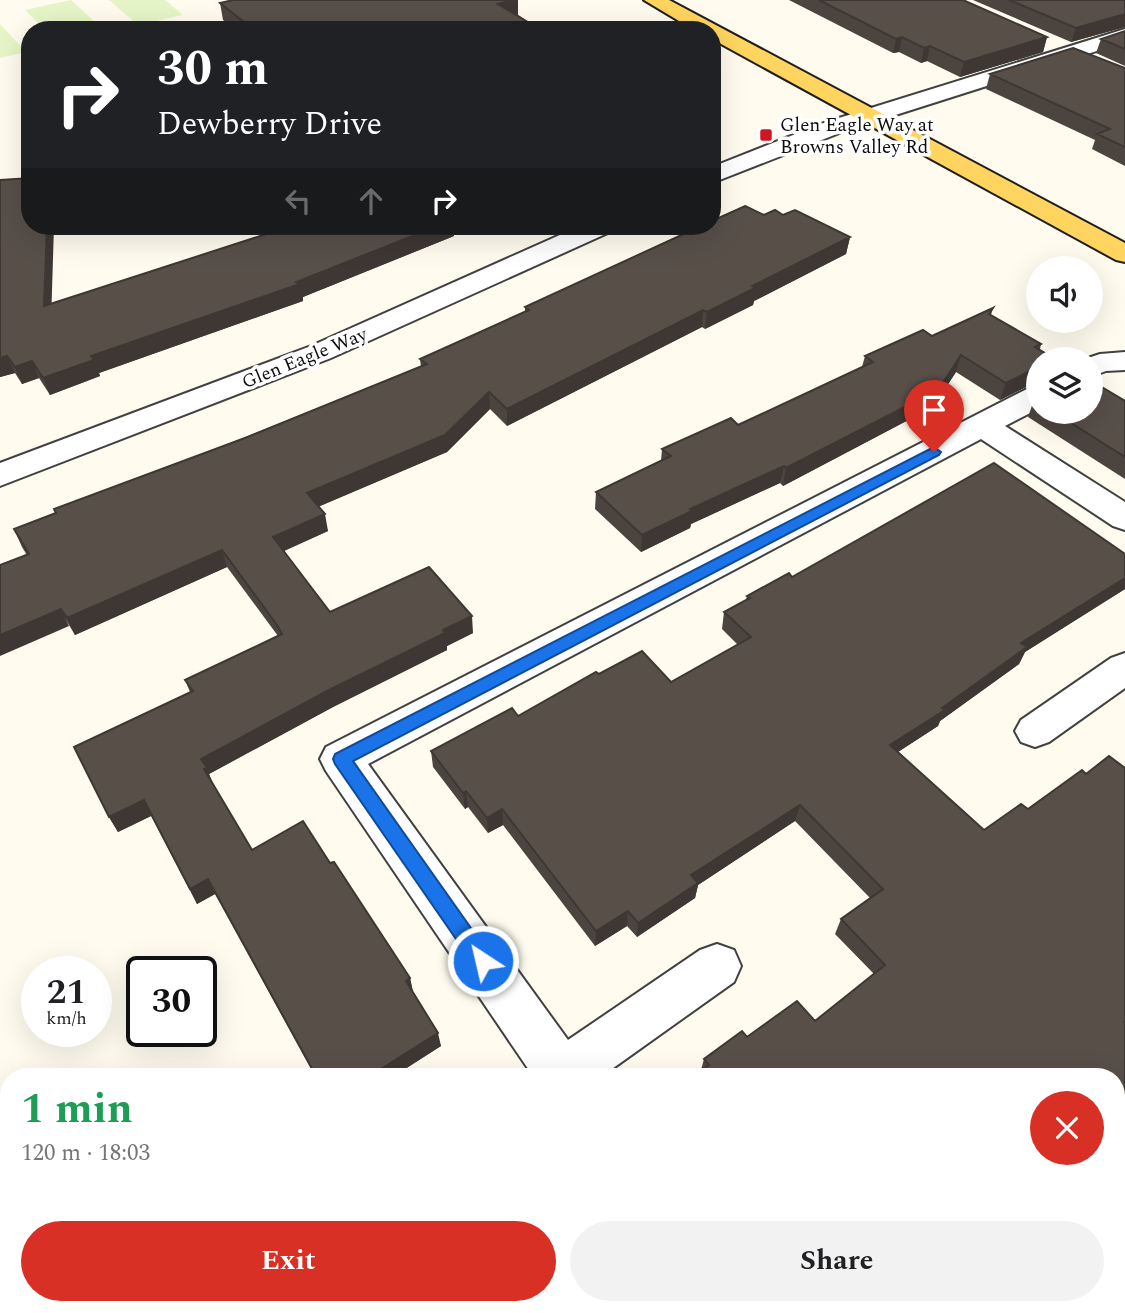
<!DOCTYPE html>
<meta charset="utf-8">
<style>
body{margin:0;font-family:Spectral,serif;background:#f2f2f2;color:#202124;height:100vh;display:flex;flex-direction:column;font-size:26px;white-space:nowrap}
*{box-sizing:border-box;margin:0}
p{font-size:23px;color:#757577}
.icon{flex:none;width:38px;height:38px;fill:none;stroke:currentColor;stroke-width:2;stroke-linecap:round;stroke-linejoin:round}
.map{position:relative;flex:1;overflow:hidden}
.sheet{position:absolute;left:0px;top:1068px;width:1125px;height:247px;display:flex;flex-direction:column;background:#fff;border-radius:28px 28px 0 0;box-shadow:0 7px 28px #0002}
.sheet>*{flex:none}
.banner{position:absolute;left:21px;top:21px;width:700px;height:214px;border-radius:28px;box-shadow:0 7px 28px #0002;background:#202124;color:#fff;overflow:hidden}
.controls{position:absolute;left:1026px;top:256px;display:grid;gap:14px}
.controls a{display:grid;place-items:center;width:77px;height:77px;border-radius:50%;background:#fff;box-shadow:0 7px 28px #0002;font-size:35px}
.speed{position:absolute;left:21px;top:956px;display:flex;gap:14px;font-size:35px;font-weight:700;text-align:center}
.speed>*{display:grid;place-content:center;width:91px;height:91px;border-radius:50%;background:#fff;box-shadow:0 7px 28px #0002;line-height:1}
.speed small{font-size:18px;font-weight:400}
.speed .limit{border:4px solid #111;border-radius:10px;background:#fff;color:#111}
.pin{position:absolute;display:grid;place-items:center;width:60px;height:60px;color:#fff;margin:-72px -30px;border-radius:50% 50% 50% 0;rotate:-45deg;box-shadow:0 0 7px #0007}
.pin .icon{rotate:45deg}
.me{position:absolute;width:77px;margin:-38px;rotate:325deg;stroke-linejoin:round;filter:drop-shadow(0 0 5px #0008)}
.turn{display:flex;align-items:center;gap:24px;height:147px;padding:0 21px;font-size:32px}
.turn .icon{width:91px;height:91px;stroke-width:2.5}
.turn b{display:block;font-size:49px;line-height:60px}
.lanes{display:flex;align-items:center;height:66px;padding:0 21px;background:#0003;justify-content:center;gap:35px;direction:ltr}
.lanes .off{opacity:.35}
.round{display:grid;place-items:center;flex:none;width:74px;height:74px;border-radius:37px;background:#f2f2f2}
.overview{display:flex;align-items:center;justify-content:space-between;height:119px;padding:0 21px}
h1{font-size:42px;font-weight:700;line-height:52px;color:#1e9e55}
.button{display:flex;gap:14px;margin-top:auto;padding:14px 21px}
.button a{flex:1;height:80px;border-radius:42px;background:#d93025;color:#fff;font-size:28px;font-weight:700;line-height:80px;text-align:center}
.button a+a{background:#f2f2f2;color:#202124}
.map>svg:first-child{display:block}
</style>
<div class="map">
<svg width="1125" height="1313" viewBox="0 0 1125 1313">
<rect width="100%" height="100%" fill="#fffcef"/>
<path fill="#e6f5c7" d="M71,0L104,30H45L25,10Z
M109,0H165L183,15L138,25Z
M0,24L26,52L0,58Z"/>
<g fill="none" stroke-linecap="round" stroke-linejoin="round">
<g stroke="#414141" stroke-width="4">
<path id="minor" d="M1125,29V42L842,132L712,183V167L826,122Z
M580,226H614L610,232L331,358L0,486V463L311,346Z
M1125,352V370L1106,371L1090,377V359H1085L1100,354Z
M1038,387V409L1005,426L1125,502V530L1113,526L981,439L368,764L568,1040L700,950L717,944L734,950L741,966L734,982L602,1076H533L326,771L320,759L326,747L1027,389Z
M1125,653V688L1049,742L1035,747L1021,742L1015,731L1021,720L1111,658Z
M1125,1258V1313H1094L1091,1306H1116V1261Z
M692,1306H752L755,1313H695Z"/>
</g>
<g stroke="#1f1f1f" stroke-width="4">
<path id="major" d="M644,0H669L1125,243V262L1116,260L712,39V30H694Z"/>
</g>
<use href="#minor" fill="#fff" fill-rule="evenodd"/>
<use href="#major" fill="#ffd55f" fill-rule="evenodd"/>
</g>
<path fill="#4c443f" d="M789,0H963L1047,37L1043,52L960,77L927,61L921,63L899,52L893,53Z
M973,0H1125V27L1071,42Z
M220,3L518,15L541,30H236L223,20Z
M1125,31V66L1096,53L1101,39Z
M1125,68V166L1092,149L1095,140L986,89L990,74Z
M0,181L51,304L454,236L303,297V301L99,373L100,376L50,395L39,378L22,384L15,373L0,377Z
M764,215H783L850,237L846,254L754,301L753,305L705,329L702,327L507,426L490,409L447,452L318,507L328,531L284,551L330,612L473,633L447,646V650L333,707L209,774L213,784L252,850L330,863L410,978L413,992L441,1046L394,1076H315L215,894L197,904L151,816L118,832L109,817L190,692L185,680L278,636L227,567L75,635L22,547L14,529L421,367L420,359L525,311V307Z
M993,308L991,315L1041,344L1038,359V385L1026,387L1000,400L956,372L933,407L783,486L780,483L691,524L690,528L641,552L595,509L596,492L661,461L662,449L738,425L862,367L865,356L932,336Z
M1038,398V411H1090L1125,401V479L1028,417L1034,400Z
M1125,554V589L1025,652L1019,664L940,721L938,726L898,752L984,830L1028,809L1086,774L1125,768V1120L1116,1128V1076L701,1070L704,1059L747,1037L815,1021L874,974L835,934L841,919L870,898L795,821L698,885L695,898L637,937L627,926L595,946L503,825L488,833L468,807L465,809L433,767L431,751L518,716L599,674L671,682L738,645L722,629L724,612L746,600L747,596L792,577Z
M858,1306H953L945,1313H864Z"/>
<path fill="#3e3733" d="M512,0H518V15L498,20V4Z
M1125,14V27L1071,42L1076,28Z
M424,22L425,30H396Z
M902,37L899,52L893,53L896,39Z
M1047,37L1043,52L960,77L964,62Z
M930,46L927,61L921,63L924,48Z
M47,226H54L51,323L44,306Z
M438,226H453L454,236L303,297V301L99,373L100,376L50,395L43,378L91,356L296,282Z
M850,237L846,254L754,301L753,305L705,329L707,312L752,286Z
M703,310L702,327L507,426V409Z
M961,355L956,372L933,407L783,486L786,468Z
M7,356L15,373L0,377V358Z
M32,361L39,378L22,384L15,367Z
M1032,370L1026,387L1000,400L1006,383Z
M489,392L490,409L447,452L310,510L307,493Z
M784,466L780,483L691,524L690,528L641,552L642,535L690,509Z
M325,514L328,531L277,554L273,537Z
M222,550L227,567L75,635L67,618Z
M1125,578V589L1025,652L1019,664L940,721L938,726L884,761L890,745L942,708L1021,643Z
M61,609L69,626L0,656V635Z
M472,616L473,633L447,646V650L333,707L209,774L213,784L211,785L201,759L443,630Z
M466,791L468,807L465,809L463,793Z
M144,800L151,816L118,832L109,817Z
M800,805L795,821L698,885L695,898L637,937L638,923L691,875Z
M502,809L503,825L488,833L487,818Z
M208,879L215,894L197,904L190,889Z
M628,911L627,926L595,946L596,931Z
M410,978L413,992L406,981Z
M438,1033L441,1046L394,1076H384L381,1069Z"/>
<path fill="#584f49" stroke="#3e3733" stroke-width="2" d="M233,0H512L498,4L541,30H435L424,22L396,30H254L220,3Z
M819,0H963L1047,37L964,62L930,46L924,48L902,37L896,39Z
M1009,0H1125V14L1076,28Z
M1125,31V49L1101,39Z
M1073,48L1125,68V147L1097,134L1110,129L990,74Z
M30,178V226H47L44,306L291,226H438L296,282L300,284L91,356L94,360L43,378L32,361L15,367L7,356L0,358V180Z
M745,206L764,215L775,210L783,215L795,210L850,237L752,286L755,288L707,312L703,310L507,409L489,392L445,435L307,493L325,514L273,537L330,612L429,567L472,616L443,630L445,633L329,690L201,759L207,768L204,769L252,850L303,821L330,863L334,862L410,978L406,981L438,1033L381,1069L386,1076H316L208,879L190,889L144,800L109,817L74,747L193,691L185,680L282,634L277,625L222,550L67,618L61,609L0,635V565L29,554L14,529L56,513L54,509L245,438L427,364L420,359L529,310L525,307L701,226H712V221Z
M993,308L989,314L1041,344L1035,347L1055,359H1038V369L1032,370L1006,383L961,355L938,390L786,468L784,466L690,509L692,511L642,535L596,492L671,456L662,449L731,418L738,425L873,362L865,356L923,330L932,336Z
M1090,380L1125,401V457L1052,411H1090Z
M994,463L1125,554V578L1021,643L1027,647L942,708L945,710L890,745L984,830L1021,804L1028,809L1082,770L1086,774L1109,756L1125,768V1021L1124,1022L1125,1023V1120L1123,1121L1116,1115V1076H692L709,1065L704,1059L742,1031L747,1037L797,1001L815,1021L885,965L841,919L883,889L800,805L691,875L698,883L638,923L628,911L596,931L502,809L487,818L466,791L463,793L431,751L512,708L518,716L596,672L599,674L642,651L671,682L751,637L724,612L750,598L747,596L789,573L792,577Z
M451,1306H610L615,1313H456Z
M872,1306H953L945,1313H878Z"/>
<path fill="#1a73e8" stroke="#114b97" stroke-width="2" d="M934,447L941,452L939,455L353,761L490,955L493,961L490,968L483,971L476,968L335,764L333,759L335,754Z"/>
<rect fill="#ce1623" stroke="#fff" stroke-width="2.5" x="759" y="128" width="14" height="14" rx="3.5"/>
<g text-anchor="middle" stroke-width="7" stroke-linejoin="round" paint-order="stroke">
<g font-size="19" fill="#0e0e0e" stroke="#fff" text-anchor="start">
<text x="780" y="131">Glen Eagle Way at<tspan x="780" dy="22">Browns Valley Rd</tspan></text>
</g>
<g font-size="19" fill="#0e0e0e" stroke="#fff">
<text transform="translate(304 357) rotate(-22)" y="7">Glen Eagle Way</text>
</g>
</g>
</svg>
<div class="controls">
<a><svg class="icon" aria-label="sound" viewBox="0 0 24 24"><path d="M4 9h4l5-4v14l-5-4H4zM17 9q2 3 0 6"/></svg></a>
<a><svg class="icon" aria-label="layers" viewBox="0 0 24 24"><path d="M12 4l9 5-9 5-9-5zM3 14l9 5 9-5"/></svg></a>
</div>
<div class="speed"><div>21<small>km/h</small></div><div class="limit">30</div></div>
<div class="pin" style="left:934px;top:452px;background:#d93025"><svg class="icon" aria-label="arrive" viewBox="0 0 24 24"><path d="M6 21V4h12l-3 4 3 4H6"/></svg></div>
<svg class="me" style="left:483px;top:961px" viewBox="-20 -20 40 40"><circle r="17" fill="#1a73e8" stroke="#fff" stroke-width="3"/><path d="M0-11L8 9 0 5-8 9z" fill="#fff"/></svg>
<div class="banner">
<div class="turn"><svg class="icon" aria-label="right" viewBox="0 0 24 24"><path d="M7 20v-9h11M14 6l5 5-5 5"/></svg><div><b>30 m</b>Dewberry Drive</div></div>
<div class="lanes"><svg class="icon off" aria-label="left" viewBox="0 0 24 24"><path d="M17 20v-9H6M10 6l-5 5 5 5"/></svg><svg class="icon off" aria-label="ahead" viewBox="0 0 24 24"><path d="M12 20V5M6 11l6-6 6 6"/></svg><svg class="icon" aria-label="right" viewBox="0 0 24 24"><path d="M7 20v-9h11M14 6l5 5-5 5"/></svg></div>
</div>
<section class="sheet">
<div class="overview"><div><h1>1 min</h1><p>120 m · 18:03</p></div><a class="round" style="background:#d93025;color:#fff"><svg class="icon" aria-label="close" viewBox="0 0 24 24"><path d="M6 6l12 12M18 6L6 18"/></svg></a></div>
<div class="button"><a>Exit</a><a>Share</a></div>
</section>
</div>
